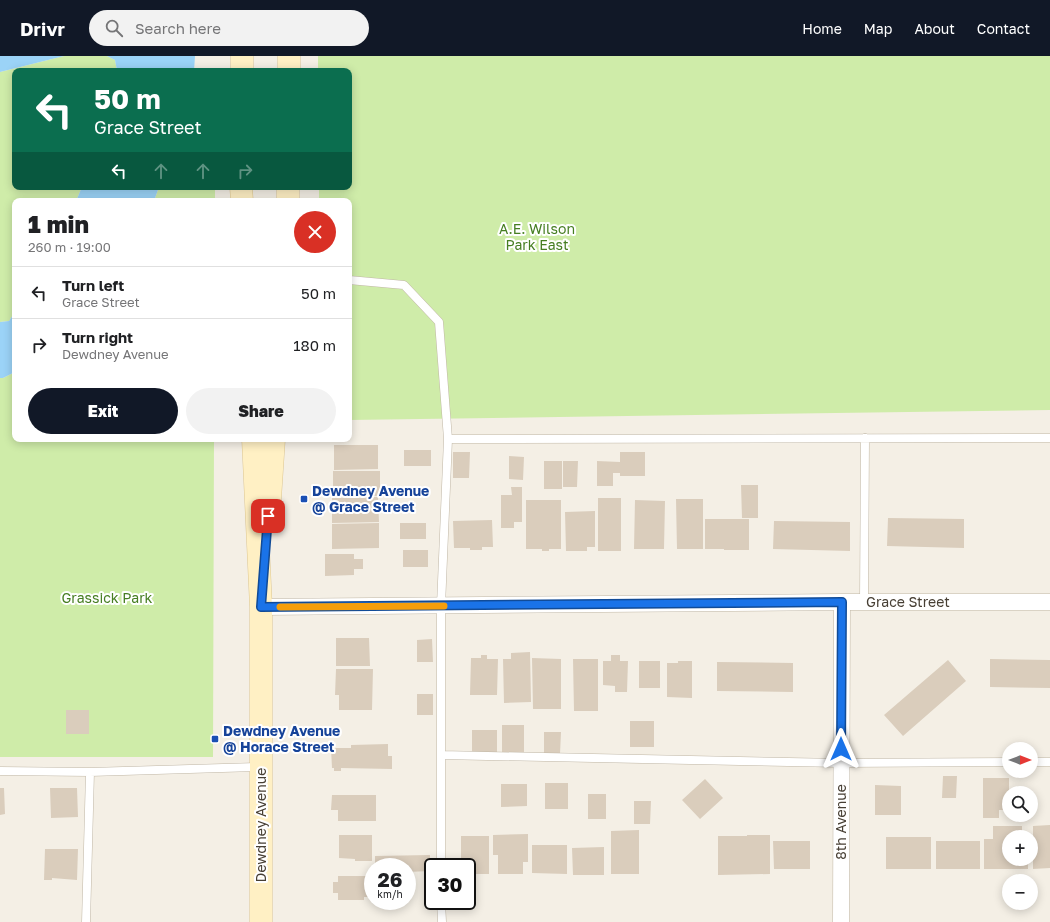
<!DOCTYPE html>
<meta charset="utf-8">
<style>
body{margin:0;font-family:"Golos Text",sans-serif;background:#f2f2f2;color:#202124;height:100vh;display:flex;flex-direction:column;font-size:15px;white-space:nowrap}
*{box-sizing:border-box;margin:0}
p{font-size:13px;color:#757577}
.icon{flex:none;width:22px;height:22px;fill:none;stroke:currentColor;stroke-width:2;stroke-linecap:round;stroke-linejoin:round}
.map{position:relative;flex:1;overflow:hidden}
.details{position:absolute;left:12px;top:142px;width:340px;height:244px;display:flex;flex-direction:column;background:#fff;border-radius:8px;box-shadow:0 2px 10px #0003}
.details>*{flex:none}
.hud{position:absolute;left:12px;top:12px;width:340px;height:122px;border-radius:8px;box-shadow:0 2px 10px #0003;background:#0b6e4f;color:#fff;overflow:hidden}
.needle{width:26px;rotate:90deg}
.tools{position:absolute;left:1002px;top:686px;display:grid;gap:8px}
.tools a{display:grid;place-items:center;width:36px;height:36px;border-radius:50%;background:#fff;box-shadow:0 2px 10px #0003;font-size:20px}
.speed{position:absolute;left:364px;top:802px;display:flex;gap:8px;font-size:20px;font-weight:700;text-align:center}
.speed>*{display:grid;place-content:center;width:52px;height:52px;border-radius:50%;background:#fff;box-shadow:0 2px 10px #0003;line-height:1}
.speed small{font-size:10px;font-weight:400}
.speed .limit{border:2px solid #111;border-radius:6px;background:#fff;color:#111}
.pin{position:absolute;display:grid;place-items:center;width:34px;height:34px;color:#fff;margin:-17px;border-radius:8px;box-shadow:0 2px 6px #0006}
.me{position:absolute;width:44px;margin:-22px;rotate:0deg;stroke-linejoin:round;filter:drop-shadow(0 0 3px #0008)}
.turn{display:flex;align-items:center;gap:14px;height:84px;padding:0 16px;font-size:18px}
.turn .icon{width:52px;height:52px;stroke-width:2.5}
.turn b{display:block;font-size:28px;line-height:34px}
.lanes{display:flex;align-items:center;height:38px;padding:0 16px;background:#0003;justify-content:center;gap:20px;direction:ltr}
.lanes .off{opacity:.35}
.round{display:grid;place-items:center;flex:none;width:42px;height:42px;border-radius:21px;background:#f2f2f2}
.headline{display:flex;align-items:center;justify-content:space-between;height:68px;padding:0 16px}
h1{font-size:24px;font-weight:800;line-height:30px}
.primary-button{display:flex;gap:8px;margin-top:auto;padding:8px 16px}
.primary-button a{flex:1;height:46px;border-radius:24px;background:#111827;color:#fff;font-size:16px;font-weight:800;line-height:46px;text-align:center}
.primary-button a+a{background:#f2f2f2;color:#202124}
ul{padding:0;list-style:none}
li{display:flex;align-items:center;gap:12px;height:52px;padding:0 16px;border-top:1px solid #e0e0e0}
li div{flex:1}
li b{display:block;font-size:15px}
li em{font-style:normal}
header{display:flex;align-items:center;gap:24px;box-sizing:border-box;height:56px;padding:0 20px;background:#111827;color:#fff}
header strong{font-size:19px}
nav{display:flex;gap:22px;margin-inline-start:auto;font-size:14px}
.search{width:280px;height:36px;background:#f2f2f2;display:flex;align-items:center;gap:10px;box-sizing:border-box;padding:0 14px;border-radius:22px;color:#757577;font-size:15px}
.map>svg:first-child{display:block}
</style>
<header>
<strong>Drivr</strong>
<div class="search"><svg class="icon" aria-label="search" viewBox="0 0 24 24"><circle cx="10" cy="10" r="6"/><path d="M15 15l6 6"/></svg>Search here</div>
<nav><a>Home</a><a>Map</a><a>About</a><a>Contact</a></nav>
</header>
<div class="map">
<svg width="1050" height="866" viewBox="0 0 1050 866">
<rect width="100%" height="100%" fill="#f4efe5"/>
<path fill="#cfeca9" d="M64,0H107L115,4L117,15H15V131H82L76,145H15V256L9,265L0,266V16Z
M318,0H1050V354L349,364V145H319V131H349V15H318Z
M159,131H215V145H154Z
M15,316V383H214L213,701H0V322H3Z"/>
<path fill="#9bd3f7" d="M0,0H64L0,16Z
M107,0H195L194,15H117L115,4Z
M82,131H159L154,145H76Z
M15,256V316L3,322H0V266L9,265Z"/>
<path fill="#dacdbc" d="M334,389H378V413L334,414Z
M404,394H431V410H404Z
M453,396H470L469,422H453Z
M620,396H645V420H620V417H613V430H597V405L620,406Z
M509,400L524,401L523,424L509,423Z
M544,405H562V433H544Z
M563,405H578L577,431H563Z
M333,415H380V440H333Z
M741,429H758V462H742Z
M511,431H522V466H514V472H501V439H512Z
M378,441L379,466L332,467V442Z
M598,442H621V495H598Z
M676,443H703V493H677Z
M526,444H561V493H549V495H542V493H526Z
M635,444L665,445L664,493H634Z
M595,455V491H587V495H566L565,456Z
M888,462L964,463V492L887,490Z
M705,463H749V494H724V493H705Z
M492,464L493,491H482V494H470V492H454L453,465Z
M774,465L850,466V495L773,493Z
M379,467V492L332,493V468Z
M400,467H426V483H400Z
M403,494H428V511H403Z
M325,498H354V503H363V513H354V519L325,520Z
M336,582H369L370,610H336Z
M432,583L433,606H417V584Z
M530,596L531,646L504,647L503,603H511V597Z
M481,599H487V603H498L497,639H470L471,602H481Z
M611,599H620V605H628L627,636H615V630L603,629V605H611Z
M532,602L561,603V653H533Z
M573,603H598V655H574Z
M990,603L1050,604V632L990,631Z
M948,604L966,625L903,680L884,659Z
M639,605H660V632H639Z
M678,605H692V642L667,641V607H678Z
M717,606L793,607V636L717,635Z
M336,613H373L372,654H339V639H335Z
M417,638H433V659H417Z
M66,654H89V678H66Z
M630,665H654V691H630Z
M502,669H524V698H502Z
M472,674H497V698H472Z
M544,676H561L560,698H544Z
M388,688V700H392V713L341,712V715H334V712H332L331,692H351V689Z
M943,720H957L956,742H942Z
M983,722H1009V754H999V762H983Z
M705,723L723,742L700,763L682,744Z
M545,727H568V753H545Z
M501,728H527V750L501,751Z
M875,729L901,730V759H875Z
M0,732H4L5,758L0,759Z
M50,732H77L78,761L51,762Z
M588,738H606V763H588Z
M332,739H376V765H338V754H331Z
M634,745H651L650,768H634Z
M1050,769V812L1033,813V770Z
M993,770H1022V781H1009V803H1028V813H984V783H993Z
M639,774V818H611V775Z
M528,778V806H523V818H498V799H493V779Z
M339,779H372V805H355V803L339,802Z
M747,779H770V818L718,819V780H747Z
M461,780H489V818H467V811H461Z
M886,781H931V813H886Z
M773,785H810V813H774Z
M936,785H980V813H936Z
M532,789H567V818L532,817Z
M604,791V819H573L572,792Z
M45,793H78L77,824L52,822V824H44Z
M430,799V815L407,816V811H375V800Z
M338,820H373V841H364V844H338V837H333V826H338Z"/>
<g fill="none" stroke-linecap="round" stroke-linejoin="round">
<g stroke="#c0b7a6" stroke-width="9">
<path id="lane" d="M349,224L404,229L439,266L448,383L441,550V811
M448,383L1050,382
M864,546L865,382
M441,699L841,707L1009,706
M1031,706H1050
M0,715L90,716L260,711
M441,845L442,866
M86,866L90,716"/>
</g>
<g stroke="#c0b7a6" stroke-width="17">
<path id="street" d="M261,551L842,546H1050
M841,866L842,546"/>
</g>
<g stroke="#dcc692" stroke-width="23">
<path id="secondary" d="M242,15V0
M289,15V0
M241,131L242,145
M288,145V131
M253,383L261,551V866
M269,458L274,383"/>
</g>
<use href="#lane" stroke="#fff" stroke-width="8"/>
<use href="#street" stroke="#fff" stroke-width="16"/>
<use href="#secondary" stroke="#fff0c4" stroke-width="22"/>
</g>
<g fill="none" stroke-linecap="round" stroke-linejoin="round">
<g stroke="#114b97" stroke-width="10">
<path id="route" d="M268,460L261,551L842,546L841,693"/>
</g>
<use href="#route" stroke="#1a73e8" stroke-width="7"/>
<path stroke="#f59e0b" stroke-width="7" d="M280,551L444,550"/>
</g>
<g fill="#1a4fb4" stroke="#fff" stroke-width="1.5">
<rect x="300" y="439" width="8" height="8" rx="2"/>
<rect x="211" y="679" width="8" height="8" rx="2"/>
</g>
<g text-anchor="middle" stroke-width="4" stroke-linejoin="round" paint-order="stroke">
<g font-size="14" fill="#467e22" stroke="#fff">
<text x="537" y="178">A.E. Wilson<tspan x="537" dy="16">Park East</tspan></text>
<text x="107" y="547">Grassick Park</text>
</g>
<g font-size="14" font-weight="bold" fill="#164399" stroke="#fff" text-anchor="start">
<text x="312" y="440">Dewdney Avenue<tspan x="312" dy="16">@ Grace Street</tspan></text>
<text x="223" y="680">Dewdney Avenue<tspan x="223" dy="16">@ Horace Street</tspan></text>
</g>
<g font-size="14" fill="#473f34" stroke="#fff">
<text x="908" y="551">Grace Street</text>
<text transform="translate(841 766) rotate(-90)" y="5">8th Avenue</text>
<text transform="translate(261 769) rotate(-90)" y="5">Dewdney Avenue</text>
</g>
</g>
</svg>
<div class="tools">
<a><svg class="needle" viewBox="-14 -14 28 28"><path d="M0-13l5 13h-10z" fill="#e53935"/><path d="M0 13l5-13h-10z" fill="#757577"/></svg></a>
<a><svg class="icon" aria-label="search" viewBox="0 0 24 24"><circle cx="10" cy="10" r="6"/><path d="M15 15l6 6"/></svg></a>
<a>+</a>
<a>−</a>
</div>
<div class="speed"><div>26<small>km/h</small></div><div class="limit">30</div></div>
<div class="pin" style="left:268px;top:460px;background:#d93025"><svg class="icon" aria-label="arrive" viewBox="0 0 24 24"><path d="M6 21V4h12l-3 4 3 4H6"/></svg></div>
<svg class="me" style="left:841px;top:693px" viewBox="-20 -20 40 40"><path d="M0-17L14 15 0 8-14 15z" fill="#1a73e8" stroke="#fff" stroke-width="4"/></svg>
<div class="hud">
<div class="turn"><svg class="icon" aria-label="left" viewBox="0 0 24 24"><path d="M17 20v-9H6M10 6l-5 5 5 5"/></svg><div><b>50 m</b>Grace Street</div></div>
<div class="lanes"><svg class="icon" aria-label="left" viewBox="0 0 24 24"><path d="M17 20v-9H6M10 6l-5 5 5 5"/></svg><svg class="icon off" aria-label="ahead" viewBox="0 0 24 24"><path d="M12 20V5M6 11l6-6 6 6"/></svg><svg class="icon off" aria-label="ahead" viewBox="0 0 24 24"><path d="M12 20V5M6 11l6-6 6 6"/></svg><svg class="icon off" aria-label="right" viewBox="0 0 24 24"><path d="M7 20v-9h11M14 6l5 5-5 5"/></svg></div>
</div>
<section class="details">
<div class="headline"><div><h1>1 min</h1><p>260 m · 19:00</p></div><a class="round" style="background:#d93025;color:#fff"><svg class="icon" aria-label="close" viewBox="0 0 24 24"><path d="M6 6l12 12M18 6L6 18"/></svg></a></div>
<ul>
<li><svg class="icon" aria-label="left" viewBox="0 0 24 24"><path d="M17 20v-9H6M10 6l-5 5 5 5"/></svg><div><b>Turn left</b><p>Grace Street</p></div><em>50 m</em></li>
<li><svg class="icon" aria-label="right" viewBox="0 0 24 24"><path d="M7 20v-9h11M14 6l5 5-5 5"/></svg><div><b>Turn right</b><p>Dewdney Avenue</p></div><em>180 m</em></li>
</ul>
<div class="primary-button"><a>Exit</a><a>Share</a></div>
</section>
</div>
